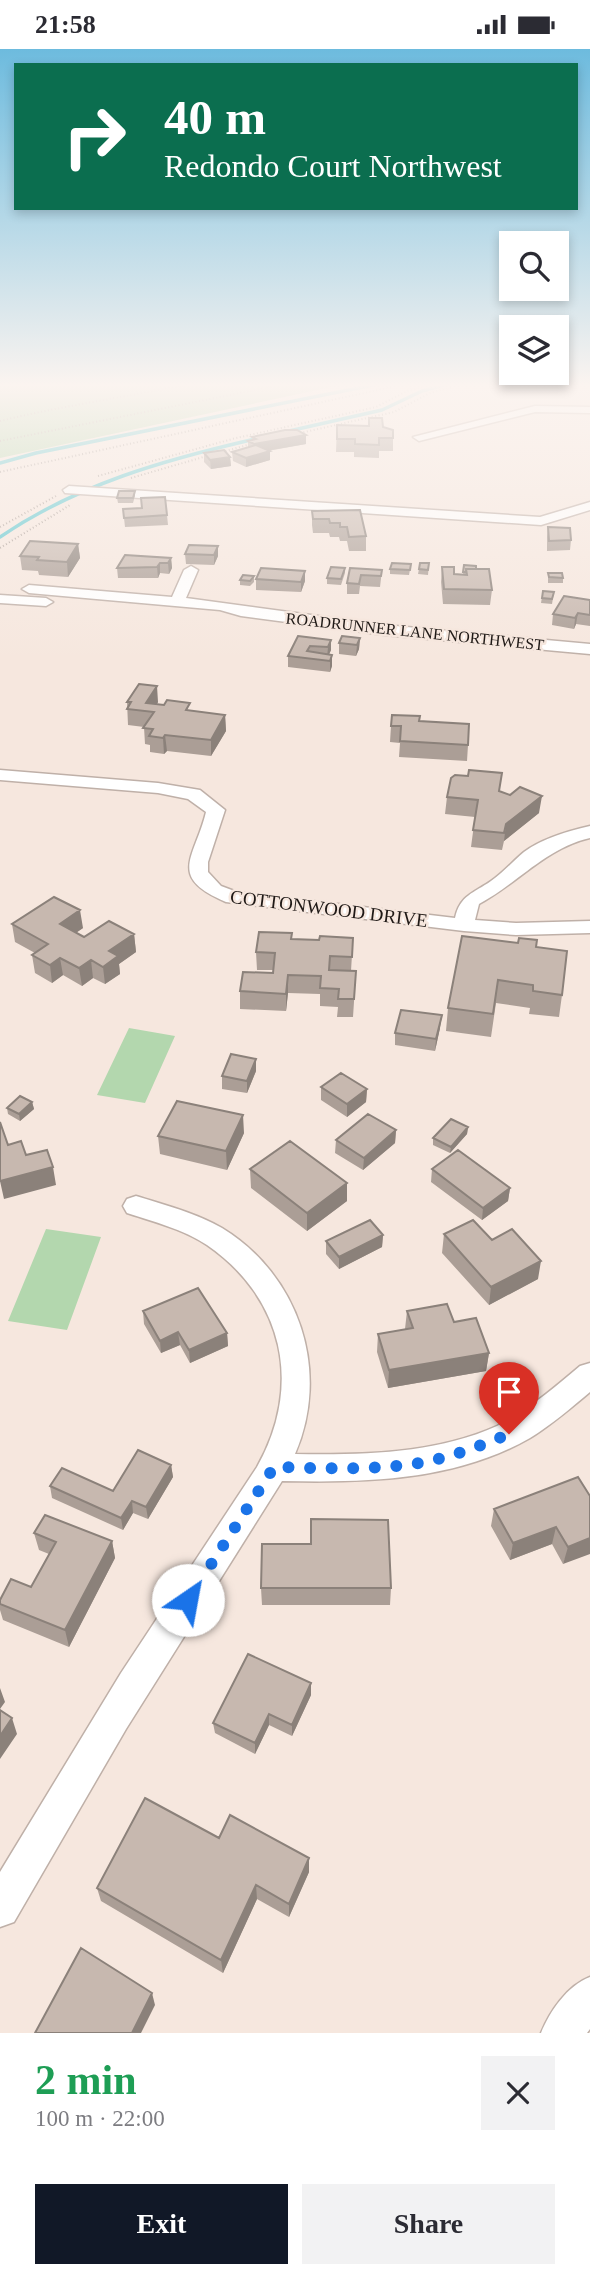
<!DOCTYPE html>
<meta charset="utf-8">
<style>
body{margin:0;font-family:"Times New Roman",serif;background:#f2f2f3;color:#2b2b33;height:100vh;display:flex;flex-direction:column;font-size:26px;white-space:nowrap}
*{box-sizing:border-box;margin:0}
p{font-size:23px;color:#7c7c81}
.icon{flex:none;width:38px;height:38px;fill:none;stroke:currentColor;stroke-width:2;stroke-linecap:round;stroke-linejoin:round}
.map{position:relative;height:1984px;overflow:hidden}
.panel{display:flex;flex-direction:column;background:#fff;flex:1}
.panel>*{flex:none}
.hud{position:absolute;left:14px;top:14px;width:564px;height:147px;border-radius:0px;box-shadow:0 4px 10px #0003;background:#0b6e4f;color:#fff;overflow:hidden}
.controls{position:absolute;left:499px;top:182px;display:grid;gap:14px}
.controls a{display:grid;place-items:center;width:70px;height:70px;border-radius:0px;background:#fff;box-shadow:0 4px 10px #0003;font-size:35px}
.pin{position:absolute;display:grid;place-items:center;width:60px;height:60px;color:#fff;margin:-72px -30px;border-radius:50% 50% 50% 0;rotate:-45deg;box-shadow:0 0 7px #0007}
.pin .icon{rotate:45deg}
.me{position:absolute;width:77px;margin:-38px;rotate:33deg;stroke-linejoin:round;filter:drop-shadow(0 0 5px #0008)}
.turn{display:flex;align-items:center;gap:24px;height:147px;padding:0 35px;font-size:32px}
.turn .icon{width:91px;height:91px;stroke-width:2.5}
.turn b{display:block;font-size:49px;line-height:60px}
.round{display:grid;place-items:center;flex:none;width:74px;height:74px;border-radius:0px;background:#f2f2f3}
.head{display:flex;align-items:center;justify-content:space-between;height:119px;padding:0 35px}
h1{font-size:42px;font-weight:600;line-height:52px;color:#1e9e55}
.primary-button{display:flex;gap:14px;margin-top:auto;padding:14px 35px}
.primary-button a{flex:1;height:80px;border-radius:0px;background:#111827;color:#fff;font-size:28px;font-weight:600;line-height:80px;text-align:center}
.primary-button a+a{background:#f2f2f3;color:#2b2b33}
.status{display:flex;justify-content:space-between;align-items:center;height:49px;padding:0 35px;background:#fff;direction:ltr}
.status svg{height:19px;fill:currentColor}
.map>svg:first-child{display:block}
</style>
<div class="status"><b>21:58</b><svg viewBox="0 0 49 12"><path d="M0 12V9h3v3zM5 12V6h3v6zM10 12V3h3v9zM15 12V0h3v12zM26 1h20v11H26zM47 4h2v5h-2z"/></svg></div>
<div class="map">
<svg width="590" height="1984" viewBox="0 0 590 1984">
<rect width="100%" height="100%" fill="#f6e7de"/>
<path fill="#b3d7ae" d="M0,333H355L0,409Z
M129,979L175,987L145,1054L97,1046Z
M46,1180L101,1188L67,1281L8,1272Z"/>
<g fill="none" stroke-linecap="round" stroke-linejoin="round">
<path stroke="#56c6cf" stroke-width="3.5" d="M289,382L382,361L422,342L455,333
M0,414L36,404L388,333
M0,488C78,435 164,411 255,390"/>
<g stroke="#bfb0a8" stroke-width="3">
<path id="minor" d="M535,357L590,358V364L535,363L419,392L413,388Z
M69,437L540,468L590,453V461L541,476L65,444L63,441Z
M191,517L198,521L186,549L385,576L590,595V605L385,586L241,567L220,561L29,544L22,540L29,536L172,548L184,521Z
M0,546L46,549L53,553L46,557L0,554Z
M0,721L158,734L200,741L225,761L208,813V823L221,837L237,843L455,869C460,846 474,844 491,832C503,824 513,812 524,803C543,789 568,782 590,777V789C546,799 518,834 479,855L475,871L516,874L590,872V884L516,886L464,882L226,853C166,828 195,809 206,763L188,750L158,744L0,731Z
M136,1147C165,1156 196,1164 222,1179C299,1226 331,1322 295,1405C362,1406 435,1405 497,1377C527,1362 554,1339 580,1317L590,1314V1343C571,1359 551,1376 530,1389C455,1432 366,1434 282,1432L126,1680L14,1873L0,1878V1823L121,1624L257,1418C303,1337 284,1249 207,1196C183,1180 154,1173 127,1164L123,1157L127,1150Z
M590,1928V1980L587,1984H541C550,1962 567,1937 590,1928Z"/>
</g>
<path stroke="#a99d96" stroke-width="2" stroke-dasharray="1 2.5" stroke-linecap="butt" d="M0,372C66,356 132,347 199,333
M300,384L394,363L430,344L470,333
M0,392L295,333
M222,403L251,395
M0,423L415,333
M98,427L236,389L376,358L407,342L437,333
M131,429L207,407
M0,478L56,447
M0,499L70,456"/>
<use href="#minor" fill="#fff" fill-rule="evenodd"/>
</g>
<path fill="#ab9e96" d="M337,376L383,378L393,389V402H379V409L354,408V403H336Z
M252,388L306,395L268,402L270,411L246,418L233,412L232,403L248,399V392L252,391Z
M204,404L230,408L231,417L211,420L204,413Z
M135,442V447L133,454H118L117,449Z
M141,449L167,466L168,476L125,478L123,460H141Z
M360,461L366,487V502H349L347,492H340L339,488H330L329,484H313L312,476V462Z
M548,478L571,491L570,501L547,502V488Z
M78,495L80,509L68,528L39,526L38,522L22,521L20,507Z
M189,496L218,507L214,516L186,515L185,505Z
M171,509L172,519L169,525L160,524L158,529H118L117,519Z
M429,514L428,526L418,525L419,520Z
M411,515L409,526L390,525V520Z
M464,516L476,520L492,541L490,556L443,555L441,533L442,518L454,525L463,526Z
M345,519V524L341,536L327,535V529Z
M350,519L382,521L380,538L360,537L359,545H347V534Z
M305,522V532L301,543L256,541V530Z
M548,524L563,529V534H548Z
M254,527V533L250,537L240,536V531Z
M543,542L554,543L552,555L541,554Z
M590,551V577L576,575L574,580L552,576L553,565Z
M298,587L331,591V601L329,606H332V617L330,623L288,618V607Z
M360,589L359,600L356,607L339,605V594Z
M127,653H158L157,655L191,662L225,666L226,682L211,707L167,702L164,705L150,703V696L145,695L144,678L128,676Z
M419,672L468,696L467,712L399,708L400,694L390,693L391,677Z
M500,742L539,764L504,792L502,801L471,798L475,768L445,765L447,748Z
M12,875L83,879L76,884L84,888L134,885L136,903L119,915L120,925L105,935L93,929L82,937L63,926L52,934L35,924L32,906L35,904L15,893Z
M292,884V890L319,891L353,889L351,922H356L353,968H337L338,958L320,957V945L288,944L286,962L240,960V942L273,924V921H257L256,903Z
M536,898L562,946L559,968L529,965L530,959L496,954L491,988L446,982L448,959Z
M440,979L435,1002L395,996V984Z
M256,1010V1022L247,1044L222,1040V1027Z
M321,1038L367,1040L366,1053L347,1068L321,1051Z
M32,1053L34,1060L20,1072L8,1065L7,1059Z
M468,1078L467,1085L450,1104L433,1096V1089Z
M396,1081L395,1094L363,1121L335,1104L336,1091Z
M244,1084L227,1121L160,1105L158,1087Z
M250,1120L347,1152L307,1182L251,1139Z
M432,1120L510,1139L508,1152L482,1171L431,1133Z
M444,1185L492,1191L538,1230L489,1256L442,1204Z
M383,1186L382,1198L339,1220L326,1205V1192Z
M143,1262L227,1284L228,1297L190,1314L180,1296L161,1304L144,1275Z
M407,1262L489,1304L486,1322L388,1339L377,1303L378,1285L405,1280Z
M171,1416L173,1428L148,1470L133,1464L123,1481L52,1449L50,1437L113,1442Z
M590,1447L563,1515L552,1495L510,1511L491,1477L494,1460Z
M34,1484L112,1492L115,1509L69,1598L3,1571L0,1561V1551L31,1538L49,1505L39,1501Z
M311,1495L391,1539L390,1556H262L261,1539Z
M311,1634V1646L292,1687L269,1676L255,1705L215,1684L213,1674Z
M219,1789L309,1823L289,1868L257,1850L223,1924L101,1852L97,1839Z"/>
<path fill="#8b817a" d="M306,386V395L254,404V395Z
M270,402V411L246,418V409Z
M230,408L231,417L211,420L210,411Z
M78,495L80,509L68,528L67,513Z
M218,497V507L214,516V506Z
M171,509L172,519L169,525L168,514Z
M160,514V524L158,529L157,518Z
M305,522V532L301,543V533Z
M578,564L576,575L574,580L575,569Z
M360,589L359,600L356,607L357,596Z
M331,591V601L327,609L328,598Z
M332,606V617L330,623V612Z
M157,637L158,653L152,663L146,654Z
M225,666L226,682L211,707V691Z
M165,686L167,702L164,705L163,689Z
M542,747L539,764L504,792L506,775Z
M80,861L83,879L62,893L60,875Z
M134,885L136,903L119,915L120,925L105,935L103,918L109,902Z
M60,909L63,926L52,934L50,916Z
M91,911L93,929L82,937L79,919Z
M288,926V944L286,962V945Z
M442,966L440,979L435,1002L436,990Z
M256,1010V1022L247,1044V1032Z
M367,1040L366,1053L347,1068V1055Z
M32,1053L34,1060L20,1072L19,1065Z
M243,1066L244,1084L227,1121L226,1102Z
M468,1078L467,1085L450,1104L451,1098Z
M396,1081L395,1094L363,1121L364,1109Z
M53,1118L56,1136L4,1150L0,1132Z
M347,1134V1152L307,1182V1164Z
M510,1139L508,1152L482,1171L483,1159Z
M383,1186L382,1198L339,1220V1208Z
M541,1212L538,1230L489,1256L491,1238Z
M178,1283L180,1296L161,1304L160,1292Z
M227,1284L228,1297L190,1314L189,1301Z
M489,1304L486,1322L388,1339L389,1321Z
M171,1416L173,1428L148,1470L146,1458Z
M132,1452L133,1464L123,1481L121,1469Z
M556,1478L552,1495L510,1511L513,1494Z
M590,1489V1505L563,1515L568,1498Z
M112,1492L115,1509L69,1598L65,1581Z
M311,1634V1646L292,1687V1676Z
M0,1639L5,1653L0,1660Z
M269,1665V1676L255,1705V1694Z
M12,1669L17,1685L0,1710V1687Z
M309,1809V1823L289,1868V1855Z
M256,1836L257,1850L223,1924L221,1911Z
M152,1944L155,1956L141,1984H132Z"/>
<path fill="#c7b8af" stroke="#8b817a" stroke-width="2" d="M369,369H382L383,378L393,381V389H379V396L355,395V390H337V376L369,377Z
M285,381H297L306,386L254,395L248,392L256,390L252,388Z
M256,396L270,402L246,409L232,403Z
M224,401L230,408L210,411L204,404Z
M119,442H135L133,449H117Z
M165,448L167,466L124,469L123,460L142,459L141,449Z
M360,461L366,487L349,488L347,478H340V474H330L329,470H313L312,462Z
M548,478L570,479L571,491L549,492Z
M30,492L78,495L67,513L37,511L39,508L20,507Z
M189,496L218,497L214,506L185,505Z
M125,506L171,509L168,514H160L157,518L117,519Z
M392,514L411,515L410,521L390,520Z
M420,514H429L428,521L419,520Z
M464,516L476,517V520H466V523H463Z
M331,518L345,519L341,530L327,529Z
M442,518H454V525L467,526L466,520H489L492,541L444,540Z
M261,519L305,522L301,533L256,530Z
M350,519L382,521L381,527L361,526L359,535L347,534Z
M548,524H562L563,529L549,528Z
M243,526L254,527L250,532L240,531Z
M543,542L554,543L552,550L542,549Z
M564,547L590,551V566L578,564L575,569L553,565Z
M298,587L331,591L328,598L310,597L307,602L332,606L330,612L288,607Z
M342,587L360,589L357,596L339,594Z
M139,635L157,637L146,654L164,656L167,651L190,654L186,661L225,666L211,691L165,686L163,689L149,687L153,680L143,679L154,663L127,660L131,653H127Z
M392,666L420,667L419,672L469,675L468,696L400,692L401,677H391Z
M469,721L502,724L499,742L510,746L520,738L542,747L506,775L504,784L473,781L478,751L447,748L451,729L455,726L468,727Z
M54,848L80,861L60,875L84,888L109,872L134,885L109,902L118,907L103,918L91,911L79,919L60,909L50,916L32,906L48,895L12,875Z
M259,883L292,884L291,890L319,891L320,887L353,889L352,908L330,907L329,921L356,922L354,950H338L339,940L320,939L321,927L288,926L286,945L240,942L243,923L273,924L275,904L256,903Z
M462,887L518,894L519,889L537,891L536,898L567,902L562,946L533,942V936L498,931L493,965L448,959Z
M401,961L442,966L436,990L395,984Z
M231,1005L256,1010L247,1032L222,1027Z
M341,1024L367,1040L347,1055L321,1038Z
M20,1047L32,1053L19,1065L7,1059Z
M177,1052L243,1066L226,1102L158,1087Z
M368,1065L396,1081L364,1109L336,1091Z
M451,1070L468,1078L451,1098L433,1089Z
M0,1073L8,1096L21,1092L26,1106L47,1101L53,1118L0,1132Z
M290,1092L347,1134L307,1164L250,1120Z
M458,1101L510,1139L483,1159L432,1120Z
M370,1171L383,1186L339,1208L326,1192Z
M473,1171L492,1191L512,1180L541,1212L491,1238L444,1185Z
M198,1239L227,1284L189,1301L178,1283L160,1292L143,1262Z
M447,1255L454,1273L476,1269L489,1304L389,1321L378,1285L413,1279L407,1262Z
M138,1401L171,1416L146,1458L132,1452L121,1469L50,1437L62,1419L113,1442Z
M578,1428L590,1447V1489L568,1498L556,1478L513,1494L494,1460Z
M45,1466L112,1492L65,1581L0,1555V1551L11,1530L31,1538L56,1493L34,1484Z
M311,1470L388,1471L391,1539H261L262,1495H311Z
M248,1605L311,1634L292,1676L269,1665L255,1694L213,1674Z
M0,1661L12,1669L0,1687Z
M145,1749L219,1789L230,1766L309,1809L289,1855L256,1836L221,1911L97,1839Z
M81,1899L152,1944L132,1984H35Z"/>
<linearGradient id="sky" x2="0" y2="1"><stop stop-color="#6dbbde"/><stop offset="0.55" stop-color="#fbf4f0"/><stop offset="1" stop-color="#fbf4f0" stop-opacity="0"/></linearGradient>
<rect width="590" height="611" fill="url(#sky)"/>
<g fill="none" stroke-linecap="round" stroke-linejoin="round">
<path stroke="#1a73e8" stroke-width="12" stroke-dasharray="0 21.6" d="M188,1551L274,1418C318,1419 361,1421 405,1416C441,1412 475,1399 509,1385"/>
</g>
<g text-anchor="middle" stroke-width="5" stroke-linejoin="round" paint-order="stroke">
<g font-size="16" fill="#1f1916" stroke="#f6e7de">
<text transform="translate(415 582) rotate(6)" y="6">ROADRUNNER LANE NORTHWEST</text>
</g>
<g font-size="19" fill="#1f1916" stroke="#f6e7de">
<text transform="translate(329 859) rotate(7)" y="7">COTTONWOOD DRIVE</text>
</g>
</g>
</svg>
<div class="controls">
<a><svg class="icon" aria-label="search" viewBox="0 0 24 24"><circle cx="10" cy="10" r="6"/><path d="M15 15l6 6"/></svg></a>
<a><svg class="icon" aria-label="layers" viewBox="0 0 24 24"><path d="M12 4l9 5-9 5-9-5zM3 14l9 5 9-5"/></svg></a>
</div>
<div class="pin" style="left:509px;top:1385px;background:#d93025"><svg class="icon" aria-label="arrive" viewBox="0 0 24 24"><path d="M6 21V4h12l-3 4 3 4H6"/></svg></div>
<svg class="me" style="left:188px;top:1551px" viewBox="-20 -20 40 40"><circle r="19" fill="#fff"/><path d="M0-13L10 11 0 6-10 11z" fill="#1a73e8"/></svg>
<div class="hud">
<div class="turn"><svg class="icon" aria-label="right" viewBox="0 0 24 24"><path d="M7 20v-9h11M14 6l5 5-5 5"/></svg><div><b>40 m</b>Redondo Court Northwest</div></div>
</div>
</div>
<section class="panel">
<div class="head"><div><h1>2 min</h1><p>100 m · 22:00</p></div><a class="round"><svg class="icon" aria-label="close" viewBox="0 0 24 24"><path d="M6 6l12 12M18 6L6 18"/></svg></a></div>
<div class="primary-button"><a>Exit</a><a>Share</a></div>
</section>
